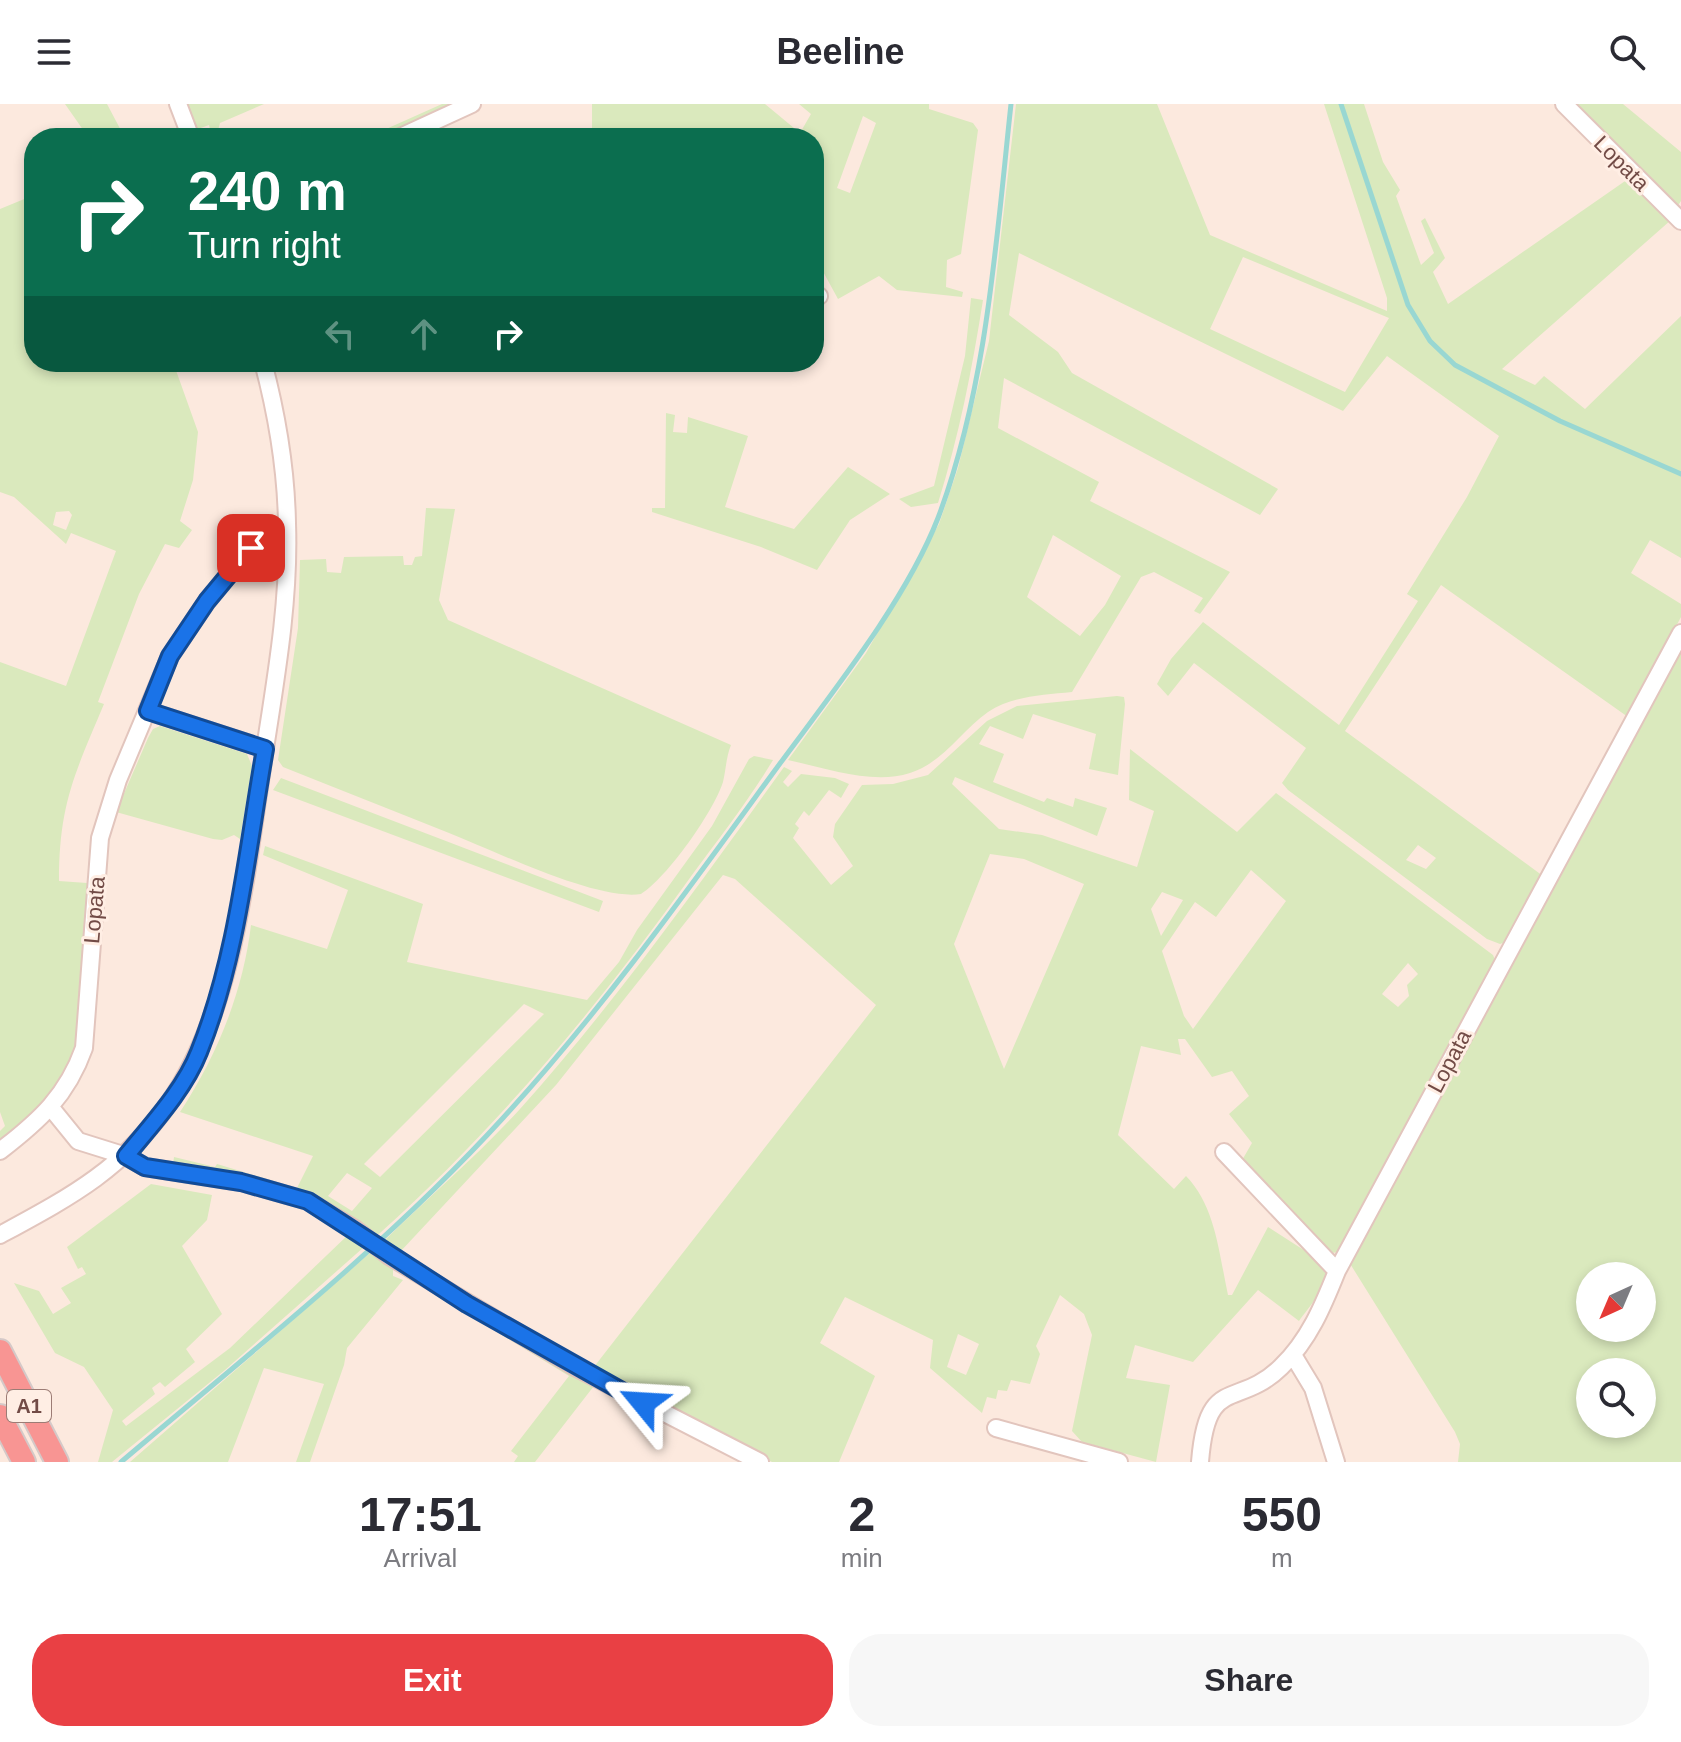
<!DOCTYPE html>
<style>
body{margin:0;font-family:Arial,sans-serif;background:#f7f7f7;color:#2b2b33;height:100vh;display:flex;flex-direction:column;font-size:30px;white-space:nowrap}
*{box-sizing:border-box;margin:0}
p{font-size:26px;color:#7c7c81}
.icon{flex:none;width:44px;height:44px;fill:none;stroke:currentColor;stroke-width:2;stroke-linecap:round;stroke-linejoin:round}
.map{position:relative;height:1358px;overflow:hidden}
.panel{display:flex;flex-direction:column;background:#fff;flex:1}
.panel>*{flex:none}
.top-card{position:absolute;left:24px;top:24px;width:800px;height:244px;border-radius:32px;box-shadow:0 4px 12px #0003;background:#0b6e4f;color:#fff;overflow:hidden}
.needle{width:52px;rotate:224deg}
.fabs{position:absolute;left:1576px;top:1158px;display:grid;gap:16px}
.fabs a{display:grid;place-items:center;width:80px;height:80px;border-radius:50%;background:#fff;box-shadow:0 4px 12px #0003;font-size:40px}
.pin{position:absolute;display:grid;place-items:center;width:68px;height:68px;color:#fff;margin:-34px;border-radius:16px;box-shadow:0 4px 12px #0006}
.me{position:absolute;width:88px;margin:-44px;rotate:297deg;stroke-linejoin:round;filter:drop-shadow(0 0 6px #0008)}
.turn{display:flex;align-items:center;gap:28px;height:168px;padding:0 32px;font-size:36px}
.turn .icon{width:104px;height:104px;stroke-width:2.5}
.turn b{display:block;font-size:56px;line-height:68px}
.lanes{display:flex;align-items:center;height:76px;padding:0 32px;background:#0003;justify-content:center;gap:40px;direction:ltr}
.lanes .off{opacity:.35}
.eta{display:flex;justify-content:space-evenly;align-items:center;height:136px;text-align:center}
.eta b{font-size:48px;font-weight:700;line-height:56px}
.button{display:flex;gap:16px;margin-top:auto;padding:16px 32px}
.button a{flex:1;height:92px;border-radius:32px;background:#e94044;color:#fff;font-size:32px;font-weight:700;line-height:92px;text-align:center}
.button a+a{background:#f7f7f7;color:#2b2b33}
header{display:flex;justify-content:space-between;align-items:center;height:104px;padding:0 32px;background:#fff;font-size:36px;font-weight:700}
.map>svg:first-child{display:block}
</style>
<header><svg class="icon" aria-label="menu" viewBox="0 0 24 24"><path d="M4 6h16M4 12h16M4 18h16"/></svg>Beeline<svg class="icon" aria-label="search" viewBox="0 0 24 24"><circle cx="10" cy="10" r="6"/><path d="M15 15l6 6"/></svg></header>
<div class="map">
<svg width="1681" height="1358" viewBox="0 0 1681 1358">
<rect width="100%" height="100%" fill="#fce9de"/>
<path fill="#dae9bd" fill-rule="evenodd" d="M65,0H107L125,34H80L86,30Z
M185,0H264L220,19L216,34H203L211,30L209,21L195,26Z
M442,0H454L383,34H366Z
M592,0H765L800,29L811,10L799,0H929V5L973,19L978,26L961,150L947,156L946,183L963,188L962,193L897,186L879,172L838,195L814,151V34H600L592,29ZM863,12L876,19L850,89L837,84Z
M1016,0H1157L1210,131L1387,207V194L1324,0H1364L1383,58L1400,86L1396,92L1421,161L1434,149L1421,117L1425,114L1445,154L1433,168L1448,200L1628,75L1671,116L1502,265L1535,281L1544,272L1585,305L1681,212V454L1650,436L1631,469L1681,500V513L1628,613L1441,481L1345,627L1543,772L1508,837L1500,840L1487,835L1288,686L1282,679L1306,644L1194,559L1168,592L1157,580L1171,555L1203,518L1339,621L1418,497L1407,490L1467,393L1499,332L1387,252L1343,307L1019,149L1009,211L1058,248L1072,269L1278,385L1260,411L1004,274L998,324L1099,378L1090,397L1230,468L1200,510L1194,507L1203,494L1154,468L1141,473L1072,588C1043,591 1012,592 988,608C961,627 944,658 910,669C872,681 826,664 788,656L866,549L939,420L958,364L989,237ZM1243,153L1389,214L1345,288L1210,225ZM1053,431L1121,472L1105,501L1080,532L1027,493ZM1418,741L1436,754L1426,765L1406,756Z
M1572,0H1623L1681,48V97L1677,103Z
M34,91V258H173L198,328L193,376L180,417L192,426L179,444L165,440L139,490L98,598L104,600C75,669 59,700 59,777L87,779C87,829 88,926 66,968C51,997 23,1019 0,1041V1027L5,1022L0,1008V558L66,582L116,447L71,429L66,440L14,393L0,388V105ZM69,407L72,411L66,426L53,421L56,408Z
M971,194L983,196C972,266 959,332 938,399L911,403L899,395L934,382L965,252Z
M666,309L675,311L673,328L687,329L688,313L748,332L725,403L794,425L848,363L890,390L850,416L817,466L761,443L652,408V404H665Z
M426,404L455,405L439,496L448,516L731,641C726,653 726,666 723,678C714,707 667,774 641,790C596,797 495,747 449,729C394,707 338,685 283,663L278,656L298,524L300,456L326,455L327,468L341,469L344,453L403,452L404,461H412L415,453L422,452Z
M1681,540V1358H1458L1460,1340L1455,1328L1349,1158ZM1590,1172H1642V1224H1590ZM1590,1268H1642V1320H1590Z
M1117,592L1124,593L1125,600L1118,671L1089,665L1096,630L1033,610L1023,635L990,622L979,640L1004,650L993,678L1044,698L1047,694L1073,703L1075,694L1107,704L1097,732L955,673L952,680L999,725L1042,731L1137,763L1154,707L1129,696L1130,645L1237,728L1276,689L1493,851L1495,856L1340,1148L1331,1149L1241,1058L1252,1039L1229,1010L1249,992L1232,967L1212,973L1185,935H1178L1181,951L1141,942L1118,1031L1174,1085L1186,1072C1216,1103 1219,1150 1228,1191H1232L1268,1123L1327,1161C1329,1181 1310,1202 1299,1217L1258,1186L1193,1258L1135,1241L1126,1274L1170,1281L1156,1358L1082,1338L1072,1327L1092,1231L1084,1210L1060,1191L1036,1242L1040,1250L1030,1280L1011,1276L1007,1287L998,1286L996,1295L987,1293L982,1309L930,1264L933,1236L845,1193L820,1239L875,1272L839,1358H772L590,1268L876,901L735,775L723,771L556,981L400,1148L384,1137C429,1093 478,1051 520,1005C616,898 700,779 784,663L792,667L783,678L788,683L801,670L835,674L849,680L841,694L829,686L809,712L804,707L795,720L799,724L793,734L831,781L853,762L833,733L835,720L862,681L893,680L928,671L987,617L1017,602ZM990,750L1024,755L1084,780L1004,965L954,840ZM1251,766L1286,797L1193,925L1184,912L1162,847L1195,798L1216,813ZM1162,788L1183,796L1161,832L1151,805ZM1408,859L1418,870L1407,881L1409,892L1398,903L1382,890ZM958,1230L979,1240L966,1271L947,1263Z
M160,622L247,650L252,662L240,735L234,731L222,736L213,735L116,708L148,634L153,625Z
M754,652L773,656C749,696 720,733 692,771C600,900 499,1022 380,1129L375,1132L333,1104L173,1061L174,1053L215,1063L217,1060L297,1084L313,1052L180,1008C217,952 243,888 251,821L327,845L348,786L263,751L265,742L423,800L407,858L587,896L619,858L637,826L712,722L749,655ZM524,900L544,910L380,1073L364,1060ZM347,1069L372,1084L352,1107L328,1092Z
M281,674L603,797L599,808L273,686Z
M151,1080L212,1091L207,1116L182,1142L222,1210L186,1245L195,1258L165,1283L160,1278L152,1284L155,1290L122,1317L126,1322L230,1244L350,1129L364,1143L225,1266L112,1358H98L113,1306L84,1263L55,1249L14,1179L39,1187L53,1210L71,1199L61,1184L86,1170L82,1163L78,1165L67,1143Z
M371,1148L393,1165V1172L403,1176L347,1244L344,1261L310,1358H296L324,1280L264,1264L228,1358H130Z
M409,1168L597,1278L535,1358H514L518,1352L511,1347L569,1272L405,1172Z"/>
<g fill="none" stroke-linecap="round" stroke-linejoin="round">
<path stroke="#99d7d2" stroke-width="5" d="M1341,0L1408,201L1430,237L1455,261L1560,317L1681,370
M121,1358C251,1248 388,1140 503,1014C602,906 687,787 773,669C827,595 905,499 938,414C987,284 996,138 1011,0"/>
<g stroke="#e2c5bd" stroke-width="20">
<path id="minor" d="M178,0L191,34
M1564,0L1681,117
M398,34L472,0
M814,195L819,192
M148,607L265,645
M52,1005L78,1037L126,1052L145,1063L241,1078L308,1097L355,1125L389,1152L575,1263L760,1358
M0,1047C39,1017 67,992 84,944L100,734L118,676L170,552L207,497L251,444
M1224,1048L1337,1167
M0,1131C70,1093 122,1066 169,999C233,907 245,773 262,664C274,584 290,501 287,419C286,363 277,311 263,258
M1293,1251L1313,1284L1336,1358
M996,1324L1119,1358
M1200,1358C1207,1269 1237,1306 1281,1263C1309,1236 1323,1202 1337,1167L1681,529"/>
</g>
<g stroke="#d5c9c8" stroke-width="26">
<path id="highway" d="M0,1247L57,1358
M0,1312L24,1358"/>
</g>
<use href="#minor" stroke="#fff" stroke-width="16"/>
<use href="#highway" stroke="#f89593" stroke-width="22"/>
</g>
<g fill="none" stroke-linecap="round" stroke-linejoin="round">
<g stroke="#114b97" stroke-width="20">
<path id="route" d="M251,444L207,497L170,552L148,607L265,645C247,746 238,851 199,948C184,986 152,1020 126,1052L145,1063L241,1078L308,1097L467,1200L643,1299"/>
</g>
<use href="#route" stroke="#1a73e8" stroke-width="14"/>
</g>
<g text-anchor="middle" stroke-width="6" stroke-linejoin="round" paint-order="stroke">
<rect fill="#ffeee4" stroke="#9c7c75" stroke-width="2" x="7" y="1286" width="44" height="32" rx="6"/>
<g font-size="20" font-weight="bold" fill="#724b46">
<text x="29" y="1309">A1</text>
</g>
<g font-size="22" fill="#724b46" stroke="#ffeee4">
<text transform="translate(1622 59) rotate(45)" y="8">Lopata</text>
<text transform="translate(94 806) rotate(-85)" y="8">Lopata</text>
<text transform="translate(1449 957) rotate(-62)" y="8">Lopata</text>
</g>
</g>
</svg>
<div class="fabs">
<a><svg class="needle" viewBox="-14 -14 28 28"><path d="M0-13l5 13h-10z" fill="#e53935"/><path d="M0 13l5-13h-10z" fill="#7c7c81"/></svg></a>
<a><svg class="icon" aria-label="search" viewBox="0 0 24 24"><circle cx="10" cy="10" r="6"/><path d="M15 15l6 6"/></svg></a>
</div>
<div class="pin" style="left:251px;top:444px;background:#d93025"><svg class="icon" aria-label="arrive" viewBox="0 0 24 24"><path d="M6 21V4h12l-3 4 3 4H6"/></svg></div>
<svg class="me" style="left:643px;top:1299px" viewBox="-20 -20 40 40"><path d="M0-17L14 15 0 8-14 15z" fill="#1a73e8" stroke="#fff" stroke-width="4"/></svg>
<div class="top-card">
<div class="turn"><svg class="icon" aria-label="right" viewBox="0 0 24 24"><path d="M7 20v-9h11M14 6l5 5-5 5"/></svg><div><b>240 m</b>Turn right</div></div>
<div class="lanes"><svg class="icon off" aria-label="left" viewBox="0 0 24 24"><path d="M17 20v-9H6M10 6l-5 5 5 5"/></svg><svg class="icon off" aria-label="ahead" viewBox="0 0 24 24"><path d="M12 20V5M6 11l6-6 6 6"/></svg><svg class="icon" aria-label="right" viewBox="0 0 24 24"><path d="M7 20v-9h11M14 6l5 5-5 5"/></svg></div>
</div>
</div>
<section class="panel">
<div class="eta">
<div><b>17:51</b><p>Arrival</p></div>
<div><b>2</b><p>min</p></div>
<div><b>550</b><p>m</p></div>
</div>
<div class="button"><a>Exit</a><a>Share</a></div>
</section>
